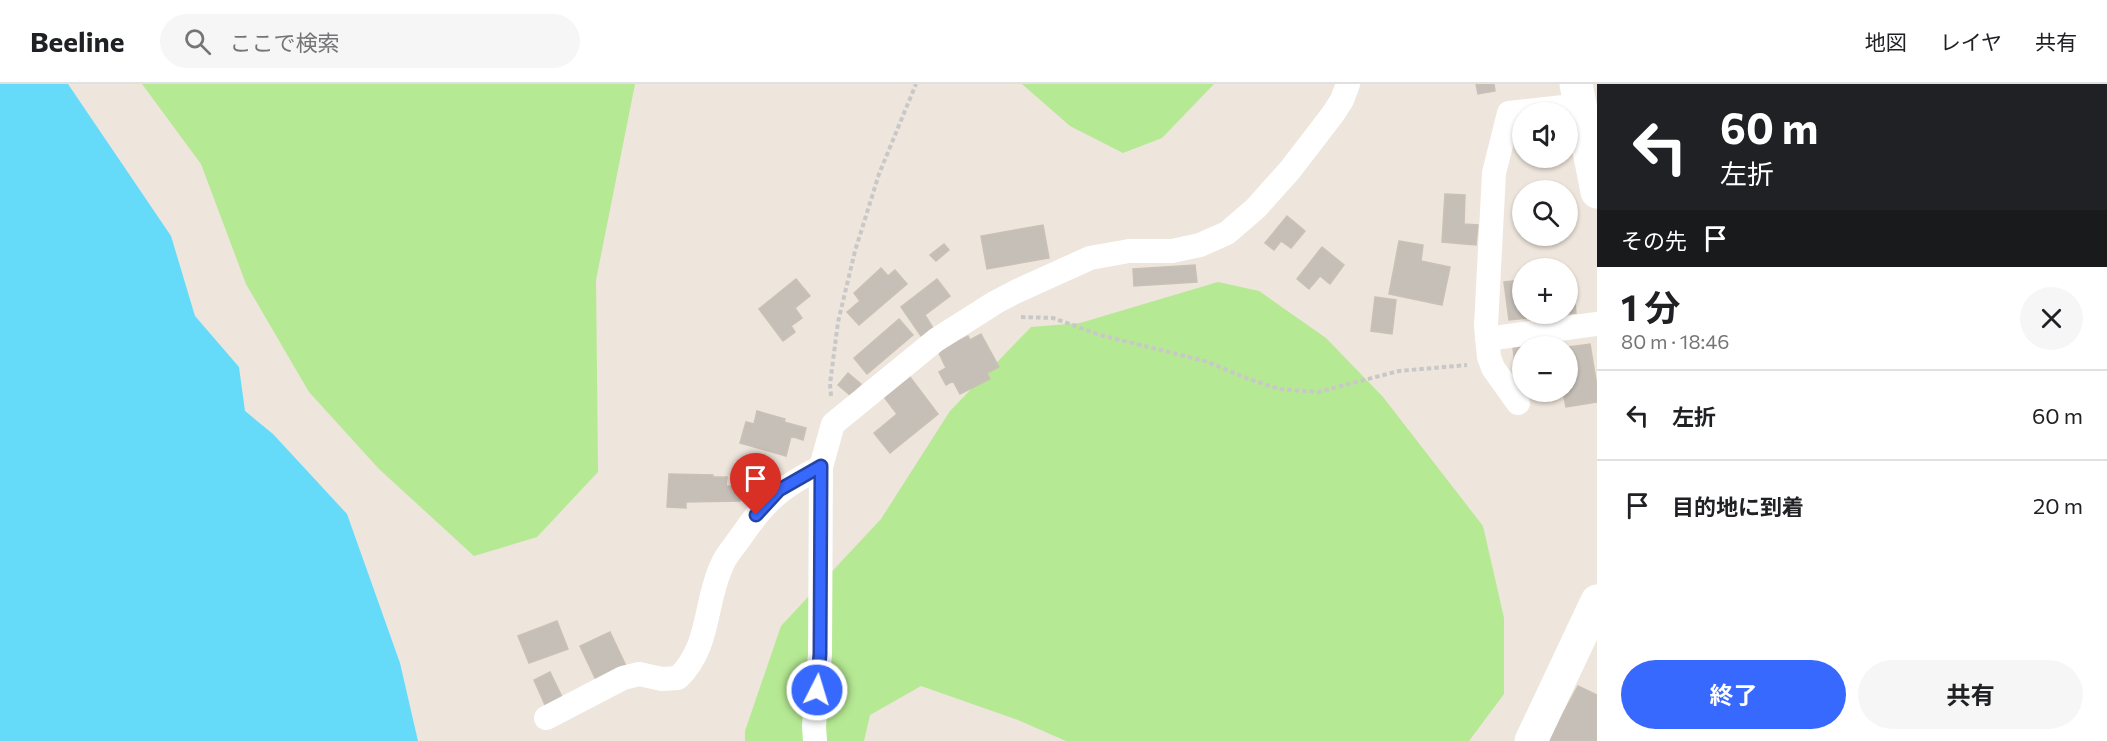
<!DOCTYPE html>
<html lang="ja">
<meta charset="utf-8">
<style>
body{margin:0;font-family:Commissioner,"Noto Sans JP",sans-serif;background:#f6f6f6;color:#202124;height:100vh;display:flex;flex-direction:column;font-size:22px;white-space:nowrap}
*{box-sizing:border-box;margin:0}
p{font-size:20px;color:#757577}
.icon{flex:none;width:33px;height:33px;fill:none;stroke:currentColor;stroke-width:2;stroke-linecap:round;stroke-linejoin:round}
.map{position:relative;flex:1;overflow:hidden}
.sheet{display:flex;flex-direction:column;background:#fff;width:510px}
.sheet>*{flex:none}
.guide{background:#202124;color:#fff;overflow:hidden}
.controls{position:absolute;left:1512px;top:18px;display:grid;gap:12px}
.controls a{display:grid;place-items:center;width:66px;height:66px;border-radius:50%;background:#fff;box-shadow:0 2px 4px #0004;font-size:30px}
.pin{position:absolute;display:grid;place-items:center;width:51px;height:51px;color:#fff;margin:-62px -26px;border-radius:50% 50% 50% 0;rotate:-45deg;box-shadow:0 0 6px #0007}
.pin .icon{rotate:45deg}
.me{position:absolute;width:66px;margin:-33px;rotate:5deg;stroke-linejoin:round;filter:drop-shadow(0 0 4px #0008)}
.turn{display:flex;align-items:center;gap:21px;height:126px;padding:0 24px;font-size:27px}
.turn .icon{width:78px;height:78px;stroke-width:2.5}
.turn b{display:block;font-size:42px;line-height:51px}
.then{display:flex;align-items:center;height:57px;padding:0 24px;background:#0003;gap:12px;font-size:22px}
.round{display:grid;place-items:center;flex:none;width:63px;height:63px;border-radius:32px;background:#f6f6f6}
.summary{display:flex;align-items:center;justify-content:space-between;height:102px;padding:0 24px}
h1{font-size:36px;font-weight:700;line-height:45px}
.button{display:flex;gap:12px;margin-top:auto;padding:12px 24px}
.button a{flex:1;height:69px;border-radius:36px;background:#3869ff;color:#fff;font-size:24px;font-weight:700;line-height:69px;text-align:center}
.button a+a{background:#f6f6f6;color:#202124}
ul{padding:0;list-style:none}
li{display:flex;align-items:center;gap:18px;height:90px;padding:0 24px;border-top:2px solid #e0e0e0}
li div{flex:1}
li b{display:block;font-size:22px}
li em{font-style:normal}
header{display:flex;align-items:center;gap:36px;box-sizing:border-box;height:84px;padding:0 30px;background:#fff;border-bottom:2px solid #e0e0e0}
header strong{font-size:28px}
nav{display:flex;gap:33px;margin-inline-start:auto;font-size:21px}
.search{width:420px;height:54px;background:#f6f6f6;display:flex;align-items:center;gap:15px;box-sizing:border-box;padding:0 21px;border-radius:33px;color:#757577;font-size:22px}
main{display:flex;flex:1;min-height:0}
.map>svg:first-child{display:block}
</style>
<header>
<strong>Beeline</strong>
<div class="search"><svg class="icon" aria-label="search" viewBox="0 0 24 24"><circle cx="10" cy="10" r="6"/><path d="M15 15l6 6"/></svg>ここで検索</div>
<nav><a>地図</a><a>レイヤ</a><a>共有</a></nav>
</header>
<main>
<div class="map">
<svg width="1597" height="657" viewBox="0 0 1597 657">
<rect width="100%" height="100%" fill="#eee5dc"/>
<path fill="#b6e993" d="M142,0H635L596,196L598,388L537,453L474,472L379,385L309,308L246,200L201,80Z
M1022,0H1214L1162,54L1123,69L1070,42Z
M1218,198L1259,207L1326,254L1383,313L1483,442L1504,534V610L1469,657H1066L1018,636L921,602L870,631L864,657H745V647L781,542L881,435L950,327L1031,243L1080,239Z"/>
<path fill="#66dbf9" d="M0,0H68L171,152L195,232L239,283L245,327L273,350L347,430L400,579L418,657H0Z"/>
<path fill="#c6bfb8" stroke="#cac1b5" stroke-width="1.5" d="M1476,0H1494L1495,7L1478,10Z
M1445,110L1465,111L1464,140L1478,141L1476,161L1442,158Z
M1287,132L1305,147L1291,164L1281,157L1274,166L1265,159Z
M1043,141L1049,174L987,185L981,152Z
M1399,157L1423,161L1421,177L1450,183L1442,221L1389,210Z
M944,160L949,166L936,177L930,171Z
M1322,163L1344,181L1330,200L1320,192L1309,205L1297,195Z
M1195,181L1197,198L1134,202L1133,185Z
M881,184L888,192L895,186L907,200L859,241L847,228L860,217L854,209Z
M1568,191H1572L1576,229L1509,236L1504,198L1522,196V230H1568Z
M796,195L810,212L795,224L802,234L791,242L795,248L783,257L759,225Z
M937,195L950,212L925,231L933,244L921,252L901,223Z
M1375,213L1396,216L1392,250L1371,247Z
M899,235L913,251L867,290L854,274Z
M981,250L999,283L987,289L990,295L960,310L953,297L946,301L939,288L946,284L938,267L968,252L970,256Z
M1590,260L1597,302V318L1566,323L1563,308H1568V278L1571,277L1569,263Z
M1537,261V262H1522V301L1518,302L1513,264Z
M848,289L861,300L851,312L838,301Z
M910,293L938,330L890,369L874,349L897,330L884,313Z
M757,327L785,335L784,338L806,344L803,356L791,352L786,372L740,359L746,338L754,340Z
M669,390L713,391V393H727L726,402H740V417L686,418V424L667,423Z
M557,537L568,565L529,579L518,552Z
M610,548L626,582L596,596L580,562Z
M550,588L563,615L546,623L534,596Z
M1578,602L1597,611V657H1548Z"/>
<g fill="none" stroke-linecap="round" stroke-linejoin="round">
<path stroke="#c8c8c8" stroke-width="4" stroke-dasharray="4.5 3" stroke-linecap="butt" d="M1021,233L1053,234L1100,251L1205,277L1249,295L1279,305L1318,308L1399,287L1467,281
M831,312L830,300L838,238L855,167L879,90L916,0"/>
<path stroke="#fff" stroke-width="24" d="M1487,255L1597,240
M1518,319L1493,284L1489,273L1486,242L1494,89L1509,29L1581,21
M546,634L623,594L639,590L662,595L678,594C711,562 704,519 722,481C726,471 734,463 740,454C765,417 781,403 821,383
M815,657L814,642L820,570L821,383L833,340L936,256L996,218L1015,208L1090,174L1129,167H1172L1200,161L1227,149L1256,124L1290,86L1333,30L1342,16L1348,0"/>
<path stroke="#fff" stroke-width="33" d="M1576,0L1597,108
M1531,657L1597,517"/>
</g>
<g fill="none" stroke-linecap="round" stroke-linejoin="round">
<g stroke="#2444a6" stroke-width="15">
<path id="route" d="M756,431L779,406L821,382L820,570L817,606"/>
</g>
<use href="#route" stroke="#3869ff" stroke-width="10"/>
</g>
</svg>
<div class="controls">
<a><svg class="icon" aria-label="sound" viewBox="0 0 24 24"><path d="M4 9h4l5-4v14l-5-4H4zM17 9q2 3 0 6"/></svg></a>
<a><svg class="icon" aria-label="search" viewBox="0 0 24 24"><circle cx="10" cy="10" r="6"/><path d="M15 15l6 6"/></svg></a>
<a>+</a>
<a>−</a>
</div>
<div class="pin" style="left:756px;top:431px;background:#d93025"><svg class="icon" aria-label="arrive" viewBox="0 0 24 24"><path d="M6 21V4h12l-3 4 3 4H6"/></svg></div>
<svg class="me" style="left:817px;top:606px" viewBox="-20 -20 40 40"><circle r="17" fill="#3869ff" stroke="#fff" stroke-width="3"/><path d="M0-11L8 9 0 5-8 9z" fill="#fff"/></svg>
</div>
<section class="sheet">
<div class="guide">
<div class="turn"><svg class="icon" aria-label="left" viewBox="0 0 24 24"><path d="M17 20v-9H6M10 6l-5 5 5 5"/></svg><div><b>60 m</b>左折</div></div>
<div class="then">その先<svg class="icon" aria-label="arrive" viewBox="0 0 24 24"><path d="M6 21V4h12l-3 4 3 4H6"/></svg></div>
</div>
<div class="summary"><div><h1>1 分</h1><p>80 m · 18:46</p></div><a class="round"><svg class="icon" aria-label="close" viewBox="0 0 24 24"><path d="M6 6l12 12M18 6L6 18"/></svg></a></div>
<ul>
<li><svg class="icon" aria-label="left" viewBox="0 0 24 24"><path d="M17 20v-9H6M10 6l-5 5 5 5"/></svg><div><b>左折</b></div><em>60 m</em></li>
<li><svg class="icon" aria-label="arrive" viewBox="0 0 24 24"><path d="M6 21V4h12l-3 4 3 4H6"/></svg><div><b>目的地に到着</b></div><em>20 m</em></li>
</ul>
<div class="button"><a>終了</a><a>共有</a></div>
</section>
</main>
